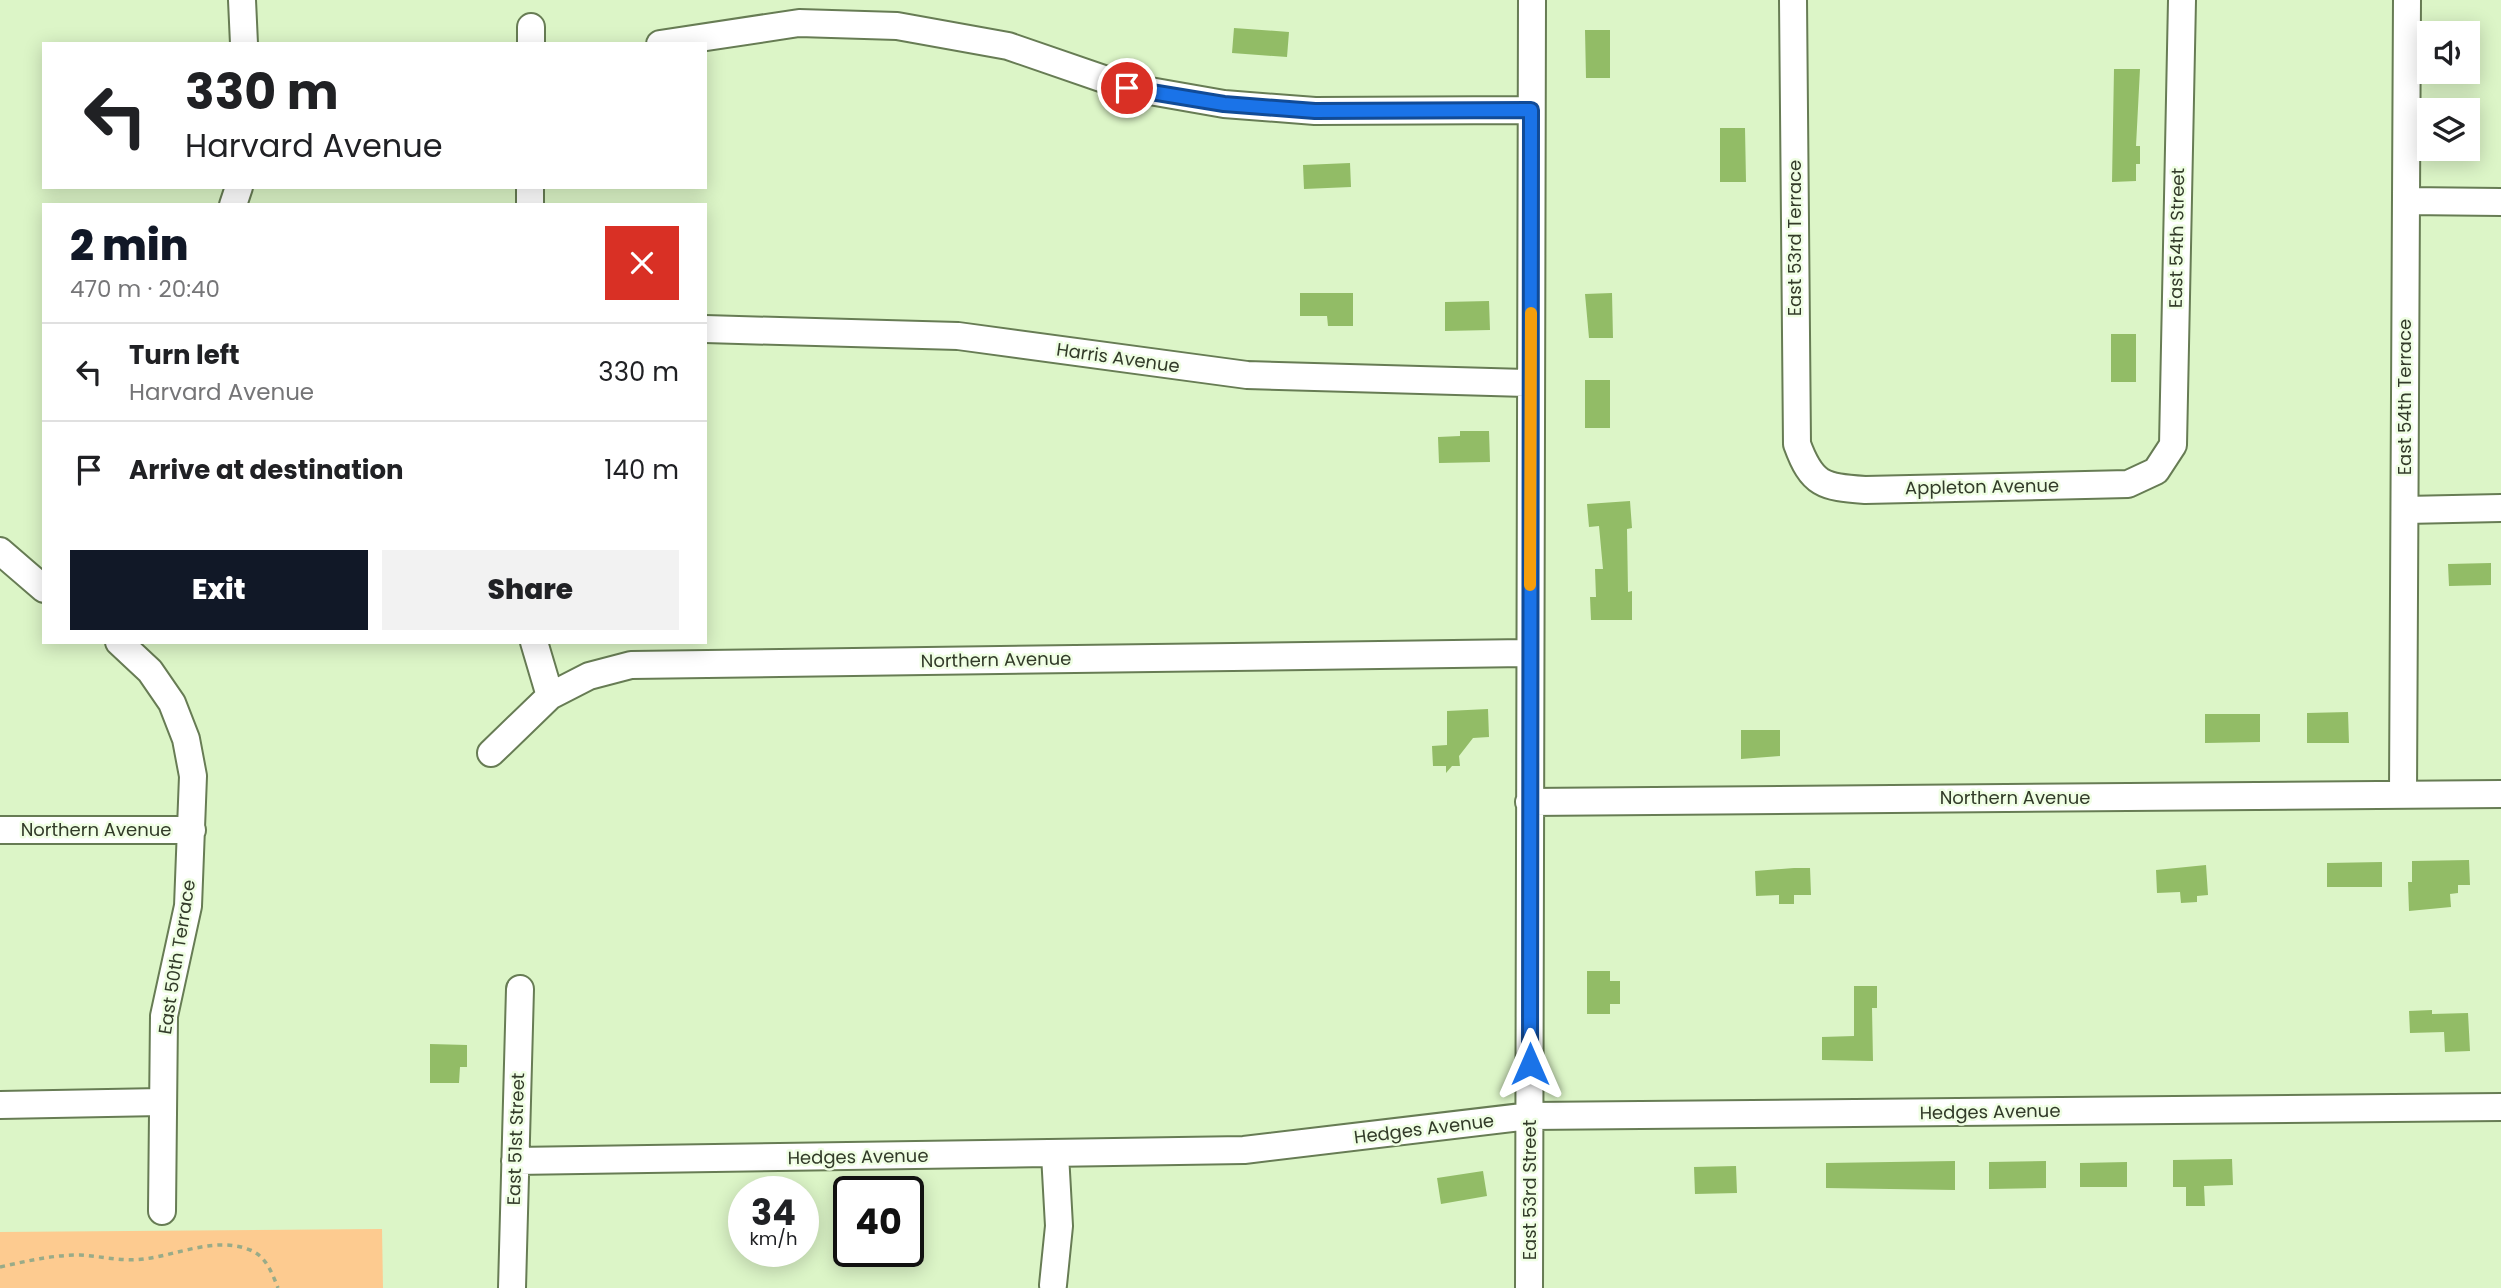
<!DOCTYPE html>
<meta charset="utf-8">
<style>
body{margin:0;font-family:Poppins,sans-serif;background:#f2f2f2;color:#202124;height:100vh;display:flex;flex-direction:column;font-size:26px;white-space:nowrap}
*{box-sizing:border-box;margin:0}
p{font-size:23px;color:#757577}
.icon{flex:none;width:38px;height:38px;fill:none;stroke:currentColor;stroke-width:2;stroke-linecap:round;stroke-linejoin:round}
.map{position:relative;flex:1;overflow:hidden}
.details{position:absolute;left:42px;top:203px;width:665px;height:441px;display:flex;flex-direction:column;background:#fff;border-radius:0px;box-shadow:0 4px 18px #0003}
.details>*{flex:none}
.top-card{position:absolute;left:42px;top:42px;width:665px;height:147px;border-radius:0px;box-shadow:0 4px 18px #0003;background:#fff;color:#202124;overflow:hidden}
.buttons{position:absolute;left:2417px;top:21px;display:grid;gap:14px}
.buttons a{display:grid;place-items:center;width:63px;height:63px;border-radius:0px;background:#fff;box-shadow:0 4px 18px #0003;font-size:35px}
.speed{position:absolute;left:728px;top:1176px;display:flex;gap:14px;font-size:35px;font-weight:700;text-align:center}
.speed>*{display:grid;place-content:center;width:91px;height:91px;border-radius:50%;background:#fff;box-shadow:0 4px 18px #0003;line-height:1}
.speed small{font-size:18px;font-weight:400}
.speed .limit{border:4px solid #111;border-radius:10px;background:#fff;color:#111}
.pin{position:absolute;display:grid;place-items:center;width:60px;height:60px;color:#fff;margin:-30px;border:4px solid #fff;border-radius:50%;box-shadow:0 2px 7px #0007}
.me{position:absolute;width:77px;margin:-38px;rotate:0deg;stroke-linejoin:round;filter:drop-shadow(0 0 5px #0008)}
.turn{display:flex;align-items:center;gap:24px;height:147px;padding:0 28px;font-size:32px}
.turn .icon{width:91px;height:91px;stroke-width:2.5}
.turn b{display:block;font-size:49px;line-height:60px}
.round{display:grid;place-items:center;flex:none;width:74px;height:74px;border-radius:0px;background:#f2f2f2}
.head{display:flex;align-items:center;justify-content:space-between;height:119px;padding:0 28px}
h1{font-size:42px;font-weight:800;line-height:52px;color:#111827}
.button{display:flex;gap:14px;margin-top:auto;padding:14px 28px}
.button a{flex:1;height:80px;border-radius:0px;background:#111827;color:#fff;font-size:28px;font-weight:800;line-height:80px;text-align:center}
.button a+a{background:#f2f2f2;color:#202124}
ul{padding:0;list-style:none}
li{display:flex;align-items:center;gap:21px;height:98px;padding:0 28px;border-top:2px solid #e0e0e0}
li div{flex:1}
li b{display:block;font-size:26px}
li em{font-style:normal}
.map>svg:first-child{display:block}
</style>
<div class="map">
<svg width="2501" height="1288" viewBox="0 0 2501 1288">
<rect width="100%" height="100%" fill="#dcf5c7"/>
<path fill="#fdcb90" d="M382,1229L383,1288H0V1232Z"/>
<path fill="#92bc66" d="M1234,28L1289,32L1287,57L1232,53Z
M1585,30H1610V78H1586Z
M2114,69H2140L2136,146H2140V164H2136V181L2112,182Z
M1720,128H1745L1746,182H1720Z
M1350,163L1351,187L1304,189L1303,165Z
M1300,293H1353V326H1328L1327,316H1300Z
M1612,293L1613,338H1589L1585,294Z
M1489,301L1490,330L1445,331V302Z
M2111,334H2136V382H2111Z
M1585,380H1610V428H1585Z
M1460,431H1489L1490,462L1439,463L1438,437L1460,436Z
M1630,501L1632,528L1627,529L1628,592L1632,591V620H1591L1590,597H1596L1595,569H1603L1599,526L1589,527L1587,504Z
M2491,563V585L2449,586L2448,564Z
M1488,709L1489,737L1473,738L1459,756L1460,766H1452L1446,773V766H1433L1432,746L1447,745V711Z
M2348,712L2349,743H2307V713Z
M2205,714H2260V742L2205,743Z
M1741,730H1780V756L1741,759Z
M2469,860L2470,885H2458V893L2450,894L2451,907L2409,911L2408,882H2412V861Z
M2382,862V887H2327V863Z
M2206,865L2208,895L2197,896V902L2181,903L2180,892L2157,893L2156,870Z
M1794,868H1810L1811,895H1794V904H1779V895L1756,896L1755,871Z
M1587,971H1610V981H1620V1004H1610V1014H1587Z
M1854,986H1877V1008H1872L1873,1061L1822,1060V1037L1854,1036Z
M2432,1010V1014L2468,1013L2470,1051L2445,1052L2444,1032L2410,1033L2409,1011Z
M430,1044L467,1045V1067H460L459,1083H430Z
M2232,1159L2233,1185L2204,1186L2205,1206H2186V1187H2173V1160Z
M1955,1161V1190L1826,1188V1163Z
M2046,1161V1188L1989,1189V1162Z
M2127,1162V1187H2080V1163Z
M1736,1166L1737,1193L1695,1194L1694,1167Z
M1483,1171L1487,1196L1441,1204L1437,1178Z"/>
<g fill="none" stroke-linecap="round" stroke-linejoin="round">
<g stroke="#677c54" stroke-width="30">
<path id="minor" d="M242,0L244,44
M1793,0L1797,444C1812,485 1823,487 1865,490L2128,484L2156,471L2173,445L2182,0
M531,44V27
M660,44L799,23L897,26L1008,46L1127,87L1224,104L1315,111L1531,110
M2407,201L2501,202
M233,205L239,187
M530,205V187
M705,329L958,336L1247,375L1530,383
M2405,510L2501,508
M0,551L44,589
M119,642L150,671L172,703L186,739L193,776L188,906L164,1016L162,1211
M534,642L550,696
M491,753L550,696L589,676L631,665L1530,653
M2403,794L2407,0
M1529,802L2501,794
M0,830H192
M0,1105L161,1102
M515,1161L1244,1150L1530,1116L2501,1107
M1053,1285L1059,1226L1055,1154
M512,1288L520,989
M1529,1288L1532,0"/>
</g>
<path stroke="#99ab88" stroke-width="3.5" stroke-dasharray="5 5" stroke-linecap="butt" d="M0,1267C27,1261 52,1255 80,1255C101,1256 122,1262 144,1259C177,1255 217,1236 250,1250C266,1256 272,1273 278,1288"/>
<use href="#minor" stroke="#fff" stroke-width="26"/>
</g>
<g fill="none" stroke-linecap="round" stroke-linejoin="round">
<g stroke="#114b97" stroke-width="18">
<path id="route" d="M1127,88L1224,104L1315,111L1531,110L1530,1064"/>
</g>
<use href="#route" stroke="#1a73e8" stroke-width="12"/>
<path stroke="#f59e0b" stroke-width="12" d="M1530,585L1531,313"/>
</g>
<g text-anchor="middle" stroke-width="5" stroke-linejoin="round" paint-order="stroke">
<g font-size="18" fill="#323b29" stroke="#effee3">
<text transform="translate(1795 238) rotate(-90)" y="6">East 53rd Terrace</text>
<text transform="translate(2177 238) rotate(-89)" y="6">East 54th Street</text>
<text transform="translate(1118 358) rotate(8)" y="6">Harris Avenue</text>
<text transform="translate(2405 397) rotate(-90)" y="6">East 54th Terrace</text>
<text transform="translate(1982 487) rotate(-1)" y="6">Appleton Avenue</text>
<text transform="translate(996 660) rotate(-1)" y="6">Northern Avenue</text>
<text x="2015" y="804">Northern Avenue</text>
<text x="96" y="836">Northern Avenue</text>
<text transform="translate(177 957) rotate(-81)" y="6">East 50th Terrace</text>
<text transform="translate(1990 1112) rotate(-1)" y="6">Hedges Avenue</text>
<text transform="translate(1424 1129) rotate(-7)" y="6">Hedges Avenue</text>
<text transform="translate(516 1139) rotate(-88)" y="6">East 51st Street</text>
<text transform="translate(858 1157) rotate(-1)" y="6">Hedges Avenue</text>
<text transform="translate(1530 1190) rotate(-90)" y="6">East 53rd Street</text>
</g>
</g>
</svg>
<div class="buttons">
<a><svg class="icon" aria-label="sound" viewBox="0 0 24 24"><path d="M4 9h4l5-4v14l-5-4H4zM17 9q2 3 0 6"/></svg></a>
<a><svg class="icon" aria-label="layers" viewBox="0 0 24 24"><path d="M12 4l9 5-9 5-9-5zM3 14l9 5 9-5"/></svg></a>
</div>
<div class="speed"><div>34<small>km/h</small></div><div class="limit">40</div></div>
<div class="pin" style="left:1127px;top:88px;background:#d93025"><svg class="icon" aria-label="arrive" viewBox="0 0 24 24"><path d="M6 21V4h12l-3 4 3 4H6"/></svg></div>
<svg class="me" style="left:1530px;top:1064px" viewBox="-20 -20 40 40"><path d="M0-17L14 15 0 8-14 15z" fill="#1a73e8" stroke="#fff" stroke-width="4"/></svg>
<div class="top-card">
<div class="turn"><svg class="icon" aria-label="left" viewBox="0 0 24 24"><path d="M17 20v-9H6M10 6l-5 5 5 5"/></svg><div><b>330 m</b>Harvard Avenue</div></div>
</div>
<section class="details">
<div class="head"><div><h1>2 min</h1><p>470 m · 20:40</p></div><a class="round" style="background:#d93025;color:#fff"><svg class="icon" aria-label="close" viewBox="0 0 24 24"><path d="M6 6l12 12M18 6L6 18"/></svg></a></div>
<ul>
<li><svg class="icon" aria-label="left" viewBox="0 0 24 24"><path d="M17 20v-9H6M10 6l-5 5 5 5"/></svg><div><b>Turn left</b><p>Harvard Avenue</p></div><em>330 m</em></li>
<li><svg class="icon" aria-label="arrive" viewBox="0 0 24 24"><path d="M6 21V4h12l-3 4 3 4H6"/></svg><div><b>Arrive at destination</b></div><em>140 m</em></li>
</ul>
<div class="button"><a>Exit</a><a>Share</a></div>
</section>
</div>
